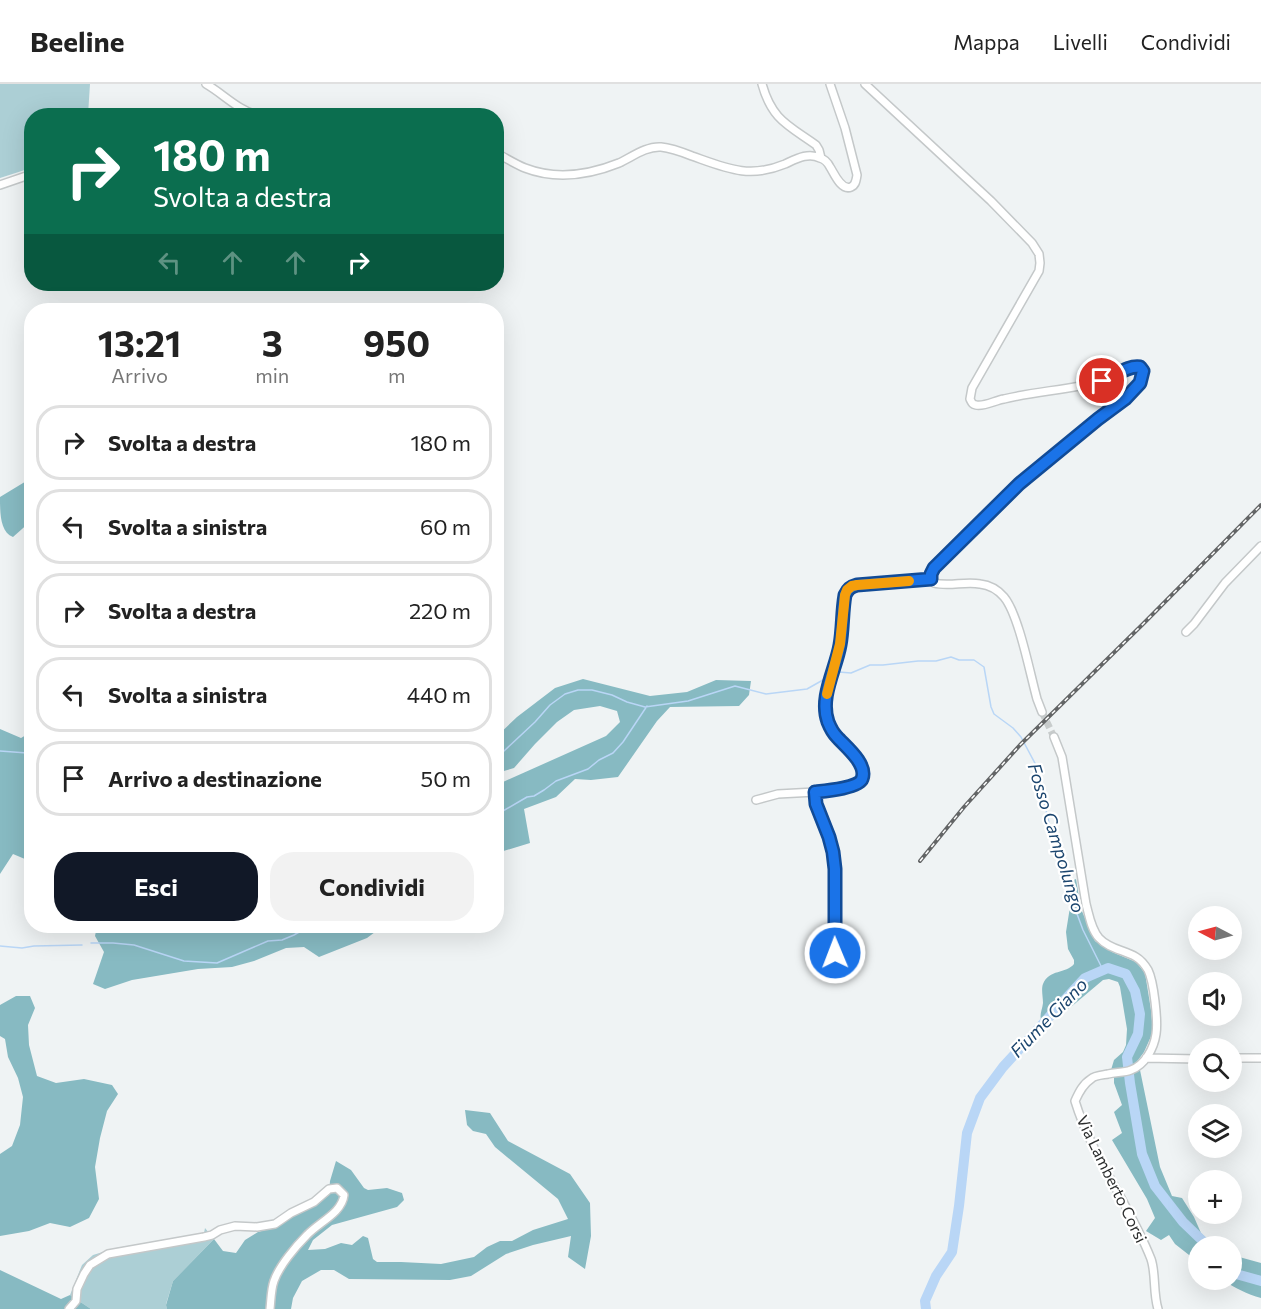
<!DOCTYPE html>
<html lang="it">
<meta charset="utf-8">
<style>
body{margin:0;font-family:Commissioner,sans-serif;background:#f2f2f2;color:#222;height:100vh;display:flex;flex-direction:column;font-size:22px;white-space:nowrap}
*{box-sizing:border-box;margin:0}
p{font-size:20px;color:#767676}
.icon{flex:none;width:33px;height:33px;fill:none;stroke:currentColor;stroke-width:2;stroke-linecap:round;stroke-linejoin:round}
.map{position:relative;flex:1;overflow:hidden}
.side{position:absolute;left:24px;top:219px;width:480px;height:630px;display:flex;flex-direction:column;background:#fff;border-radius:24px;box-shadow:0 6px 24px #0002}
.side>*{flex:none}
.hud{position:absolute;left:24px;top:24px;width:480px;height:183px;border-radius:24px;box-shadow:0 6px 24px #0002;background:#0b6e4f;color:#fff;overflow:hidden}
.needle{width:39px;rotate:276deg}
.tools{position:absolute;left:1188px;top:822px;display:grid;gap:12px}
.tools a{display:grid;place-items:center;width:54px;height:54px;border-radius:50%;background:#fff;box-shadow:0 6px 24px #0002;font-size:30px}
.pin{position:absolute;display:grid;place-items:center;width:51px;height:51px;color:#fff;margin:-26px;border:3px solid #fff;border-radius:50%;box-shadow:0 2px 6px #0007}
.me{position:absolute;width:66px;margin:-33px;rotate:359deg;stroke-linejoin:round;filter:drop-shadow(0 0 4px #0008)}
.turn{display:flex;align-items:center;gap:21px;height:126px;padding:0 30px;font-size:27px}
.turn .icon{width:78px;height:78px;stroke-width:2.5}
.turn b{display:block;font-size:42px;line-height:51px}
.lanes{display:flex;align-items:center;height:57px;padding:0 30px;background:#0003;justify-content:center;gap:30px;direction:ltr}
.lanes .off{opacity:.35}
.eta{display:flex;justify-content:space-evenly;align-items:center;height:102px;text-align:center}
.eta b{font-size:36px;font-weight:700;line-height:42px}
.primary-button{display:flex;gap:12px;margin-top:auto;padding:12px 30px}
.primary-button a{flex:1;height:69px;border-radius:24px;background:#111827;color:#fff;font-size:24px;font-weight:700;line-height:69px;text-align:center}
.primary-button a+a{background:#f2f2f2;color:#222}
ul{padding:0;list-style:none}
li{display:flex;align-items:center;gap:18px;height:75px;margin:0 12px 9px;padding:0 18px;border:3px solid #e0e0e0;border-radius:24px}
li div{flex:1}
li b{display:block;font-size:22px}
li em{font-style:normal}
header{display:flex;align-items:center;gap:36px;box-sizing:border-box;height:84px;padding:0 30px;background:#fff;border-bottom:2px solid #e0e0e0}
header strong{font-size:28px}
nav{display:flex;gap:33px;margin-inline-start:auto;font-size:21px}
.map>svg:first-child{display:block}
</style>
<header>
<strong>Beeline</strong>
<nav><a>Mappa</a><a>Livelli</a><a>Condividi</a></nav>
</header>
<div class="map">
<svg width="1261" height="1225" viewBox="0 0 1261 1225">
<rect width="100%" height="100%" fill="#eff3f4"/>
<path fill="#accfd5" d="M0,0H90L88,31L32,32L31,84L0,94Z
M205,1144L214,1155L173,1197L166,1220L167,1225H91L70,1211L82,1181L93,1171L116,1164L204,1149Z"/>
<path fill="#87bac2" d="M31,392V437L13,453C0,448 0,429 0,413L28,396Z
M583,595L650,612L687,608L716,596L751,597L749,611L739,622L670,623L657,637L618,693L591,696L575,695L556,713L524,725L530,759L497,769V708L503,698L606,652L620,638L617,627L600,622L574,626L557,638L535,660L514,684L497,689V652L517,633L555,604Z
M0,645L21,654L31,648L32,778L13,770L0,790Z
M1076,795L1081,825L1095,857L1112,868L1136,878L1145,889L1151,926L1153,948L1144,968L1133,983L1111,986L1114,976L1123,968L1126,961L1127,945L1120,903L1118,898L1109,895L1103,896L1071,923L1045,941C1037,934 1042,928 1043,919C1043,913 1041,905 1043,900C1049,885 1066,890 1074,880V876L1068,865L1066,848L1070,823L1065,806L1069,798Z
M97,842H383L367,854L319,873L304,863L286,864L254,877L232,883L198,885L132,896L105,905L93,900L104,868L95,852Z
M16,912H30L35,924L28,941L29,961L37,992L56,999L84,995L112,1001L118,1010L107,1027L100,1054L95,1083L99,1115L89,1134L70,1143L50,1139L29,1147L0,1152V1070L12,1062L20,1041L23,1013L18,994L8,973L5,955L0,952V921Z
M1140,986L1160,1083L1172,1112L1182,1114L1194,1133L1201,1149L1214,1162H1198V1178L1175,1160L1169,1151L1161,1156L1146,1147L1155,1134L1147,1115L1112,1056L1122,1049L1114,1028L1122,1021L1114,999V993Z
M465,1026L490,1029L508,1057L570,1090L590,1119L591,1152L585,1185L568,1173L571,1152L533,1161L506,1170L471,1192L450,1196L349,1195L334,1186H321L302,1197L293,1214L291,1225H167L166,1221L173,1197L214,1155L223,1167L236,1169L245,1156L258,1148L279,1142L297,1129L316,1120L329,1111L330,1097L336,1077L351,1086L364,1104L368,1106L387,1104L402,1109L404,1116L397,1123L332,1141L313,1156L308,1166L325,1165L341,1159L352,1161L363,1152L368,1154L373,1175L377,1178H401L441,1180L474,1173L487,1163L500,1157H512L533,1146L568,1135L558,1115L495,1063L486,1050L473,1047L467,1041Z
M1232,1171L1261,1179V1214C1247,1210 1235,1204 1223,1196H1232Z
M0,1186L61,1215L70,1211L91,1225H0Z"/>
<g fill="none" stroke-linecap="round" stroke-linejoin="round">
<path stroke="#b9d6f6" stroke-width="1.5" d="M834,590L839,588L851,589L870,581H883L918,577H936L951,573L959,576H974L984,583L991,623L994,630L1013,644L1021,653L1037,683L1041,705L1050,743L1073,819L1083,846L1103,886
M0,667L27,669L32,667
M496,671L504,667L535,638L550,621L565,610L578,606H592L612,611L627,618L645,623L688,617L735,602L766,610L807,605L830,592
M496,731L527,713L534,712L544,706L556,697L588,685L599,676L613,669L623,658L647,622
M91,859H113L134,861L184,877L217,879L268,857L282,856L294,851L306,844L318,842
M0,862L22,864L34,862L82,861"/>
<path stroke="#b9d6f6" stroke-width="10" d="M1232,1185L1236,1190L1261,1197
M926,1225L925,1217L936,1192L952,1168L959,1122L967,1049L980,1014L1003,983L1085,894L1108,884L1126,890L1135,907L1140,930L1138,950L1127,973L1130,999L1142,1070L1155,1102L1183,1138L1208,1162"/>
<path stroke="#c8cccc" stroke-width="7" stroke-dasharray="7 3.5" stroke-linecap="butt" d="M1042,628L1054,653"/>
<g stroke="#c4c8c9" stroke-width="10">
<path id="street" d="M206,0C225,11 237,26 260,32
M762,0C772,36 788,41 816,61L819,66L821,74
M865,0L991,117L1032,159L1039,170L1040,179L1039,187L972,304L970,315C972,319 972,320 976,321C984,323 996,316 1004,315C1036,307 1070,306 1102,297C1115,294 1127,280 1140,283L1143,287C1141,308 1116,321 1101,333C1041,379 986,430 934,484C930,490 930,493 934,499C949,503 965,497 980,500C989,501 998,506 1004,513C1019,531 1030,590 1037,615L1042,628
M496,69C506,74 515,80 525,84C556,96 589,91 619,79C632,73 646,62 661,63C672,64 682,68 692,72C726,84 749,95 785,80C796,75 808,68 820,74C824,75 828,79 830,83C834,89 841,107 851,103C856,101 856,96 857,91L845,44L830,0
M0,101L32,90
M1186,548L1194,540L1225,499L1261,462
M1054,653L1062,673L1086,820C1089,831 1091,845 1099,854C1109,865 1124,866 1136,873C1141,876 1145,881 1148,886C1154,898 1158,937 1156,950C1154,964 1145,981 1131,986C1124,989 1116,988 1108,990C1103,991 1095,991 1091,995C1083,1000 1079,1008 1075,1017C1092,1073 1130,1121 1151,1175C1156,1189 1153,1209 1158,1225
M815,708L816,720L829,753L833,768L835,785V869
M756,716L778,710L815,708L859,699C872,683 848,665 838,654C833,649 828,641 827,634C821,610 836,585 840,562C843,545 842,528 845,511C848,505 850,503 857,501L931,495
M1146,974L1198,975
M1232,974H1261
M69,1225L76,1217L77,1205L84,1190L90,1181L108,1170L204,1153L212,1151L220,1146L235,1142L257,1143L275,1140L291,1129L314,1118L329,1105L337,1104L344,1111C342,1129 319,1138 307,1151C296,1162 279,1182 274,1197C271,1205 271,1216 270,1225"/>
</g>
<use href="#street" stroke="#fff" stroke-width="7"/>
<g stroke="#636566" stroke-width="4">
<path id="rail" d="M920,777L964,723L1020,661L1144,539L1261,421"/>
</g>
<use href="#rail" stroke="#fff" stroke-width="1.5" stroke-dasharray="4.5" stroke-linecap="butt"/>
</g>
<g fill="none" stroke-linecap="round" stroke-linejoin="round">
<g stroke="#114b97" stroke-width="15">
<path id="route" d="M835,869V785L833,768L829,753L816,720L815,708C824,707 859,704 862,695C868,680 845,662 837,653C833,649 830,643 828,638C819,613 836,585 840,561C843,545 842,528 845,511C848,505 850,503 857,501L931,495V490L934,484L1019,400L1098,335L1125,315L1140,299L1143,287L1140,283C1127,281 1115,293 1102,297"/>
</g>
<use href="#route" stroke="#1a73e8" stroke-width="10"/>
<path stroke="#f59e0b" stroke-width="10" d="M827,610L840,560L845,511L847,506L852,502L857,501L909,497"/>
</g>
<g text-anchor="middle" stroke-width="4.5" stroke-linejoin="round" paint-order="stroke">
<g font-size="16" fill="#2c2e2e" stroke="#fff">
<text transform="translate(1112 1095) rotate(64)" y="6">Via Lamberto Corsi</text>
</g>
<g font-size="18" font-style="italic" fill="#1b456e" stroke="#fff">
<text transform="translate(1056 754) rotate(73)" y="6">Fosso Campolungo</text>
<text transform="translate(1049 934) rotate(-46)" y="6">Fiume Giano</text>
</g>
</g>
</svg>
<div class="tools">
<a><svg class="needle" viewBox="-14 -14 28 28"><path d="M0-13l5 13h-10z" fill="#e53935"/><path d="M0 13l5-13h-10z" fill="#767676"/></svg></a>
<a><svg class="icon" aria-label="sound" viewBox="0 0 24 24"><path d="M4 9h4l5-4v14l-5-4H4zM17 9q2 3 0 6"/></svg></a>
<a><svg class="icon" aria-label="search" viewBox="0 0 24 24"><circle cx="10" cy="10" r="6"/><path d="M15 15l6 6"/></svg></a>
<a><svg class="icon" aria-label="layers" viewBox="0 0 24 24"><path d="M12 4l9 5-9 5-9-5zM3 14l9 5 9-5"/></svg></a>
<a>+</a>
<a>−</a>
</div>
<div class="pin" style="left:1102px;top:297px;background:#d93025"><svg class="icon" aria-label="arrive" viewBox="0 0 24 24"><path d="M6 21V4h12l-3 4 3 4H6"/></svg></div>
<svg class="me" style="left:835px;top:869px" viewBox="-20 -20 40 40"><circle r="17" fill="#1a73e8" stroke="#fff" stroke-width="3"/><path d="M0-11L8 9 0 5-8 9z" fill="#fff"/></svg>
<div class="hud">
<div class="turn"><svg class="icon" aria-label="right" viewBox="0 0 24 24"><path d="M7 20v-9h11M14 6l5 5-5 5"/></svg><div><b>180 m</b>Svolta a destra</div></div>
<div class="lanes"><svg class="icon off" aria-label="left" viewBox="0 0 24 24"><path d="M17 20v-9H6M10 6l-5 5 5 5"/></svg><svg class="icon off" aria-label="ahead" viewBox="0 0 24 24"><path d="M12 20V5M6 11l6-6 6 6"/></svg><svg class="icon off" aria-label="ahead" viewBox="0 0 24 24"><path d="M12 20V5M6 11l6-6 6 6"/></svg><svg class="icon" aria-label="right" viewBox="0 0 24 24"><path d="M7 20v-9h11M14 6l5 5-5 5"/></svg></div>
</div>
<section class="side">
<div class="eta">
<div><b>13:21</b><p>Arrivo</p></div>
<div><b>3</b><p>min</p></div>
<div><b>950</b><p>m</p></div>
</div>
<ul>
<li><svg class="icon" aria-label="right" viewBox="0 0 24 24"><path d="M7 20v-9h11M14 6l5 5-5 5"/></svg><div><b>Svolta a destra</b></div><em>180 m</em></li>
<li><svg class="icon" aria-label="left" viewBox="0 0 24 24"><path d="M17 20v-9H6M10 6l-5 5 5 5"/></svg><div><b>Svolta a sinistra</b></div><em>60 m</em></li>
<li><svg class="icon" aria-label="right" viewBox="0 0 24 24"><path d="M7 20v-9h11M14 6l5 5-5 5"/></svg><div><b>Svolta a destra</b></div><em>220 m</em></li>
<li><svg class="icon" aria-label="left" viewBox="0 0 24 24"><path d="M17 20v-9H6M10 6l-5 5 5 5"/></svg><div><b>Svolta a sinistra</b></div><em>440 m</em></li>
<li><svg class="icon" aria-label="arrive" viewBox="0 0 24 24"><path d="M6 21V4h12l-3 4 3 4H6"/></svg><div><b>Arrivo a destinazione</b></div><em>50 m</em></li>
</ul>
<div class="primary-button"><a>Esci</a><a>Condividi</a></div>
</section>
</div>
